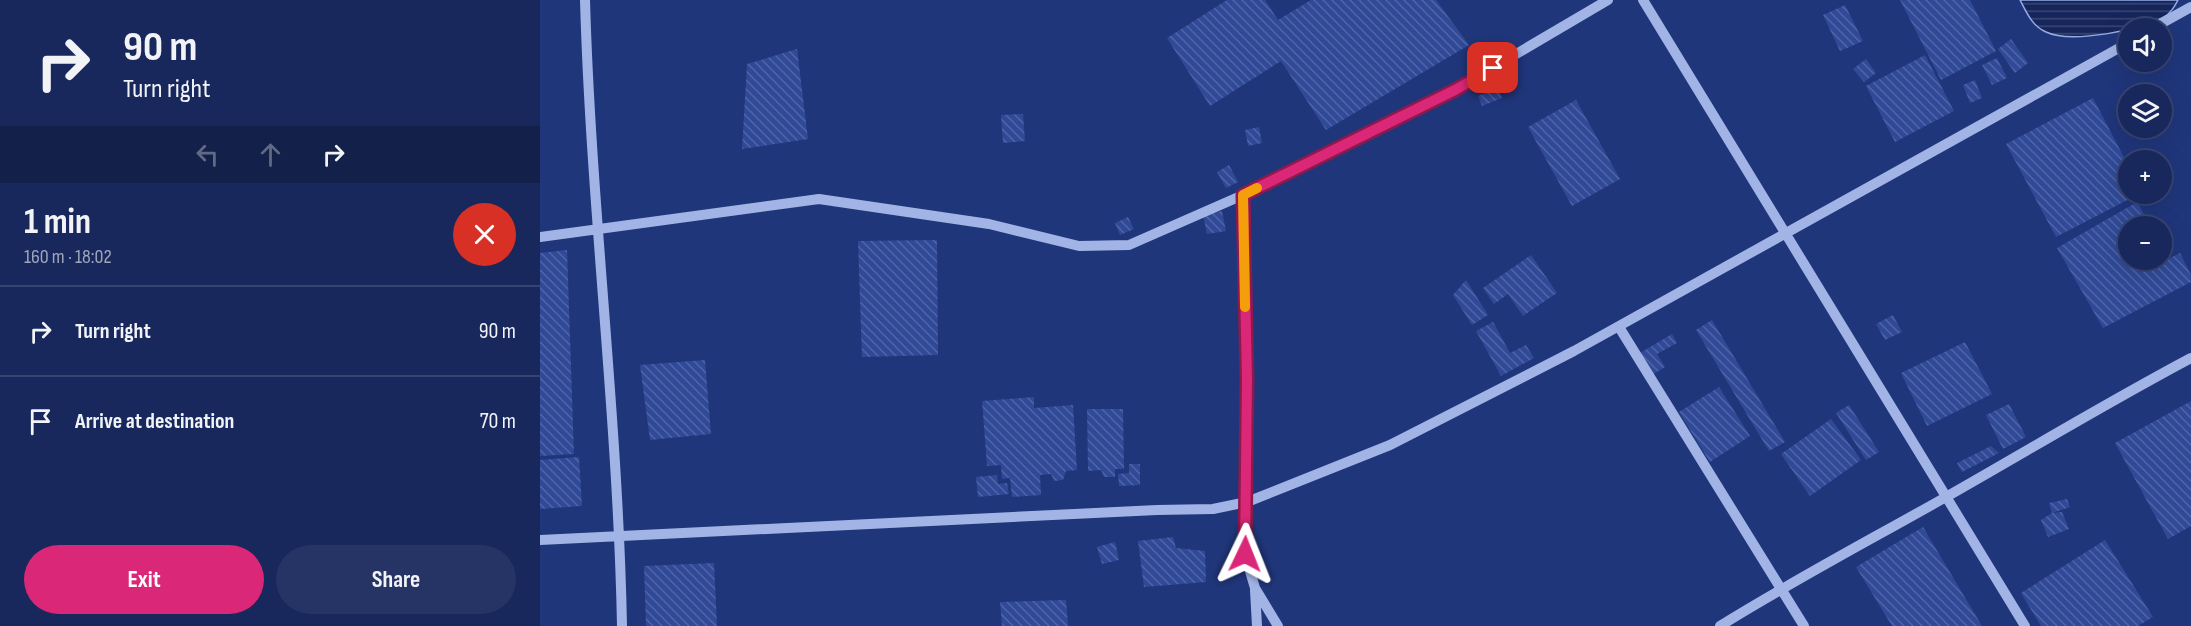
<!DOCTYPE html>
<meta charset="utf-8">
<style>
body{margin:0;font-family:"Sofia Sans Condensed",sans-serif;background:#253465;color:#f1f3f6;height:100vh;display:flex;flex-direction:column;font-size:22px;white-space:nowrap}
*{box-sizing:border-box;margin:0}
p{font-size:20px;color:#9fa6bb}
.icon{flex:none;width:33px;height:33px;fill:none;stroke:currentColor;stroke-width:2;stroke-linecap:round;stroke-linejoin:round}
.map{position:relative;flex:1;overflow:hidden}
.side{display:flex;flex-direction:column;background:#18285c;width:540px}
.side>*{flex:none}
.hud{background:#18285c;color:#f1f3f6;overflow:hidden}
.controls{position:absolute;left:1578px;top:18px;display:grid;gap:12px}
.controls a{display:grid;place-items:center;width:54px;height:54px;border-radius:50%;background:#18285c;box-shadow:0 6px 24px #0002,0 0 0 2px #364472;font-size:30px}
.pin{position:absolute;display:grid;place-items:center;width:51px;height:51px;color:#fff;margin:-26px;border-radius:12px;box-shadow:0 3px 9px #0006}
.me{position:absolute;width:66px;margin:-33px;rotate:2deg;stroke-linejoin:round;filter:drop-shadow(0 0 4px #0008)}
.turn{display:flex;align-items:center;gap:21px;height:126px;padding:0 24px;font-size:27px}
.turn .icon{width:78px;height:78px;stroke-width:2.5}
.turn b{display:block;font-size:42px;line-height:51px}
.lanes{display:flex;align-items:center;height:57px;padding:0 24px;background:#0003;justify-content:center;gap:30px;direction:ltr}
.lanes .off{opacity:.35}
.round{display:grid;place-items:center;flex:none;width:63px;height:63px;border-radius:32px;background:#253465}
.summary{display:flex;align-items:center;justify-content:space-between;height:102px;padding:0 24px}
h1{font-size:36px;font-weight:700;line-height:45px}
.action{display:flex;gap:12px;margin-top:auto;padding:12px 24px}
.action a{flex:1;height:69px;border-radius:36px;background:#db2777;color:#fff;font-size:24px;font-weight:700;line-height:69px;text-align:center}
.action a+a{background:#253465;color:#f1f3f6}
ul{padding:0;list-style:none}
li{display:flex;align-items:center;gap:18px;height:90px;padding:0 24px;border-top:2px solid #364472}
li div{flex:1}
li b{display:block;font-size:22px}
li em{font-style:normal}
main{display:flex;flex:1;min-height:0}
.map>svg:first-child{display:block}
</style>
<main>
<section class="side">
<div class="hud">
<div class="turn"><svg class="icon" aria-label="right" viewBox="0 0 24 24"><path d="M7 20v-9h11M14 6l5 5-5 5"/></svg><div><b>90 m</b>Turn right</div></div>
<div class="lanes"><svg class="icon off" aria-label="left" viewBox="0 0 24 24"><path d="M17 20v-9H6M10 6l-5 5 5 5"/></svg><svg class="icon off" aria-label="ahead" viewBox="0 0 24 24"><path d="M12 20V5M6 11l6-6 6 6"/></svg><svg class="icon" aria-label="right" viewBox="0 0 24 24"><path d="M7 20v-9h11M14 6l5 5-5 5"/></svg></div>
</div>
<div class="summary"><div><h1>1 min</h1><p>160 m · 18:02</p></div><a class="round" style="background:#d93025;color:#fff"><svg class="icon" aria-label="close" viewBox="0 0 24 24"><path d="M6 6l12 12M18 6L6 18"/></svg></a></div>
<ul>
<li><svg class="icon" aria-label="right" viewBox="0 0 24 24"><path d="M7 20v-9h11M14 6l5 5-5 5"/></svg><div><b>Turn right</b></div><em>90 m</em></li>
<li><svg class="icon" aria-label="arrive" viewBox="0 0 24 24"><path d="M6 21V4h12l-3 4 3 4H6"/></svg><div><b>Arrive at destination</b></div><em>70 m</em></li>
</ul>
<div class="action"><a>Exit</a><a>Share</a></div>
</section>
<div class="map">
<svg width="1651" height="626" viewBox="0 0 1651 626">
<defs>
<pattern id="water-rules" width="6" height="5" patternUnits="userSpaceOnUse" patternTransform="scale(1.5)"><rect width="6" height="5" fill="#16265b"/><path d="M0 2.5h6" fill="none" stroke="#394774"/></pattern>
<pattern id="building-back-hatch" width="6" height="6" patternUnits="userSpaceOnUse" patternTransform="scale(1.5)"><rect width="6" height="6" fill="#304a98"/><path d="M-1 5l2 2M0 0l6 6M5-1l2 2" fill="none" stroke="#4f65a7"/></pattern>
</defs>
<rect width="100%" height="100%" fill="#20367b"/>
<path fill="url(#water-rules)" stroke="#96ace7" stroke-width="1.5" d="M1480,0H1638C1635,6 1632,11 1627,15C1605,30 1531,44 1506,32C1492,26 1487,13 1480,0Z"/>
<path fill="url(#building-back-hatch)" d="M687,0H725L738,20L771,0H896L929,45L786,130L741,61L670,106L627,38Z
M1360,0H1430L1456,51L1401,80Z
M1305,5L1323,41L1300,51L1283,15Z
M1471,39L1488,63L1475,73L1458,49Z
M257,49L268,139L202,149L207,64Z
M1385,55L1414,111L1355,142L1326,86Z
M1457,58L1467,78L1452,85L1442,65Z
M1326,59L1336,73L1324,82L1313,69Z
M1435,80L1442,98L1430,103L1423,85Z
M957,88L962,98L942,106L938,96Z
M1553,98L1588,165V194H1599L1516,237L1466,144Z
M1036,100L1080,179L1032,206L988,127Z
M483,114L485,141L463,143L461,115Z
M719,127L722,143L708,146L705,130Z
M689,165L698,182L686,188L677,172Z
M1597,202L1611,226H1588V260H1622V243L1630,258L1640,253L1651,275V282L1563,328L1517,248Z
M682,211L686,231L667,234L663,215Z
M588,217L594,229L580,235L575,223Z
M397,240L398,355L322,357L318,241Z
M27,250L34,454L0,456V253Z
M991,255L1017,293L983,316L968,294L954,304L943,288Z
M926,280L948,315L932,325L913,295Z
M1353,315L1362,332L1345,340L1336,324Z
M1172,320L1245,442L1229,451L1156,330Z
M953,322L970,353L986,345L994,358L961,376L936,331Z
M1132,334L1137,343L1117,354L1125,367L1112,375L1100,353Z
M1425,342L1452,394L1387,426L1361,373Z
M165,360L171,434L110,440L100,365Z
M1179,387L1210,436L1170,462L1139,412Z
M494,397V408L533,405L537,470L526,471L523,480L514,481L511,474L500,475L501,495L472,497L470,478L462,479L461,465L447,466L442,401Z
M1651,401V526L1628,539L1575,443Z
M1469,404L1486,437L1463,449L1446,415Z
M1309,405L1339,452L1326,460L1296,413Z
M547,409H583L584,469H575V477H564L561,470L548,471Z
M1291,419L1321,460L1270,496L1241,454Z
M1451,446L1459,453L1422,472L1417,463Z
M39,457L42,506L0,509V460Z
M589,464H600V485L579,486L578,474L589,473Z
M457,475L458,484L467,483L469,494L438,497L436,477Z
M1527,499L1530,507L1512,513L1509,503Z
M1522,512L1529,529L1508,537L1501,520L1512,513Z
M1383,527L1442,626H1352L1316,567Z
M633,537L636,548L665,551L666,582L604,587L598,541Z
M1565,540L1613,617L1598,626H1501L1481,593Z
M575,542L579,560L562,564L557,547Z
M174,563L177,626H106L104,566Z
M526,600L528,626H462L460,602Z"/>
<g fill="none" stroke-linecap="round" stroke-linejoin="round">
<path stroke="#a2b4e6" stroke-width="10" d="M45,0C51,209 78,417 82,626
M1103,0L1485,626
M1613,28L1651,7
M703,195L707,379L705,554L715,588L738,626
M0,237L279,199L449,224L539,246L589,245L703,195L915,90L1068,0
M1079,327L1264,626
M0,540L617,510L673,509L707,502L850,445L1034,351L1588,43
M715,590L717,626
M1180,626C1254,580 1330,540 1406,497C1487,451 1568,402 1651,358"/>
</g>
<g fill="none" stroke-linecap="round" stroke-linejoin="round">
<g stroke="#8e194d" stroke-width="15">
<path id="route" d="M705,554L707,379L703,195L915,90L953,68"/>
</g>
<use href="#route" stroke="#db2777" stroke-width="10"/>
<path stroke="#f59e0b" stroke-width="10" d="M705,307L703,195L717,188"/>
</g>
</svg>
<div class="controls">
<a><svg class="icon" aria-label="sound" viewBox="0 0 24 24"><path d="M4 9h4l5-4v14l-5-4H4zM17 9q2 3 0 6"/></svg></a>
<a><svg class="icon" aria-label="layers" viewBox="0 0 24 24"><path d="M12 4l9 5-9 5-9-5zM3 14l9 5 9-5"/></svg></a>
<a>+</a>
<a>−</a>
</div>
<div class="pin" style="left:953px;top:68px;background:#d93025"><svg class="icon" aria-label="arrive" viewBox="0 0 24 24"><path d="M6 21V4h12l-3 4 3 4H6"/></svg></div>
<svg class="me" style="left:705px;top:554px" viewBox="-20 -20 40 40"><path d="M0-17L14 15 0 8-14 15z" fill="#db2777" stroke="#fff" stroke-width="4"/></svg>
</div>
</main>
